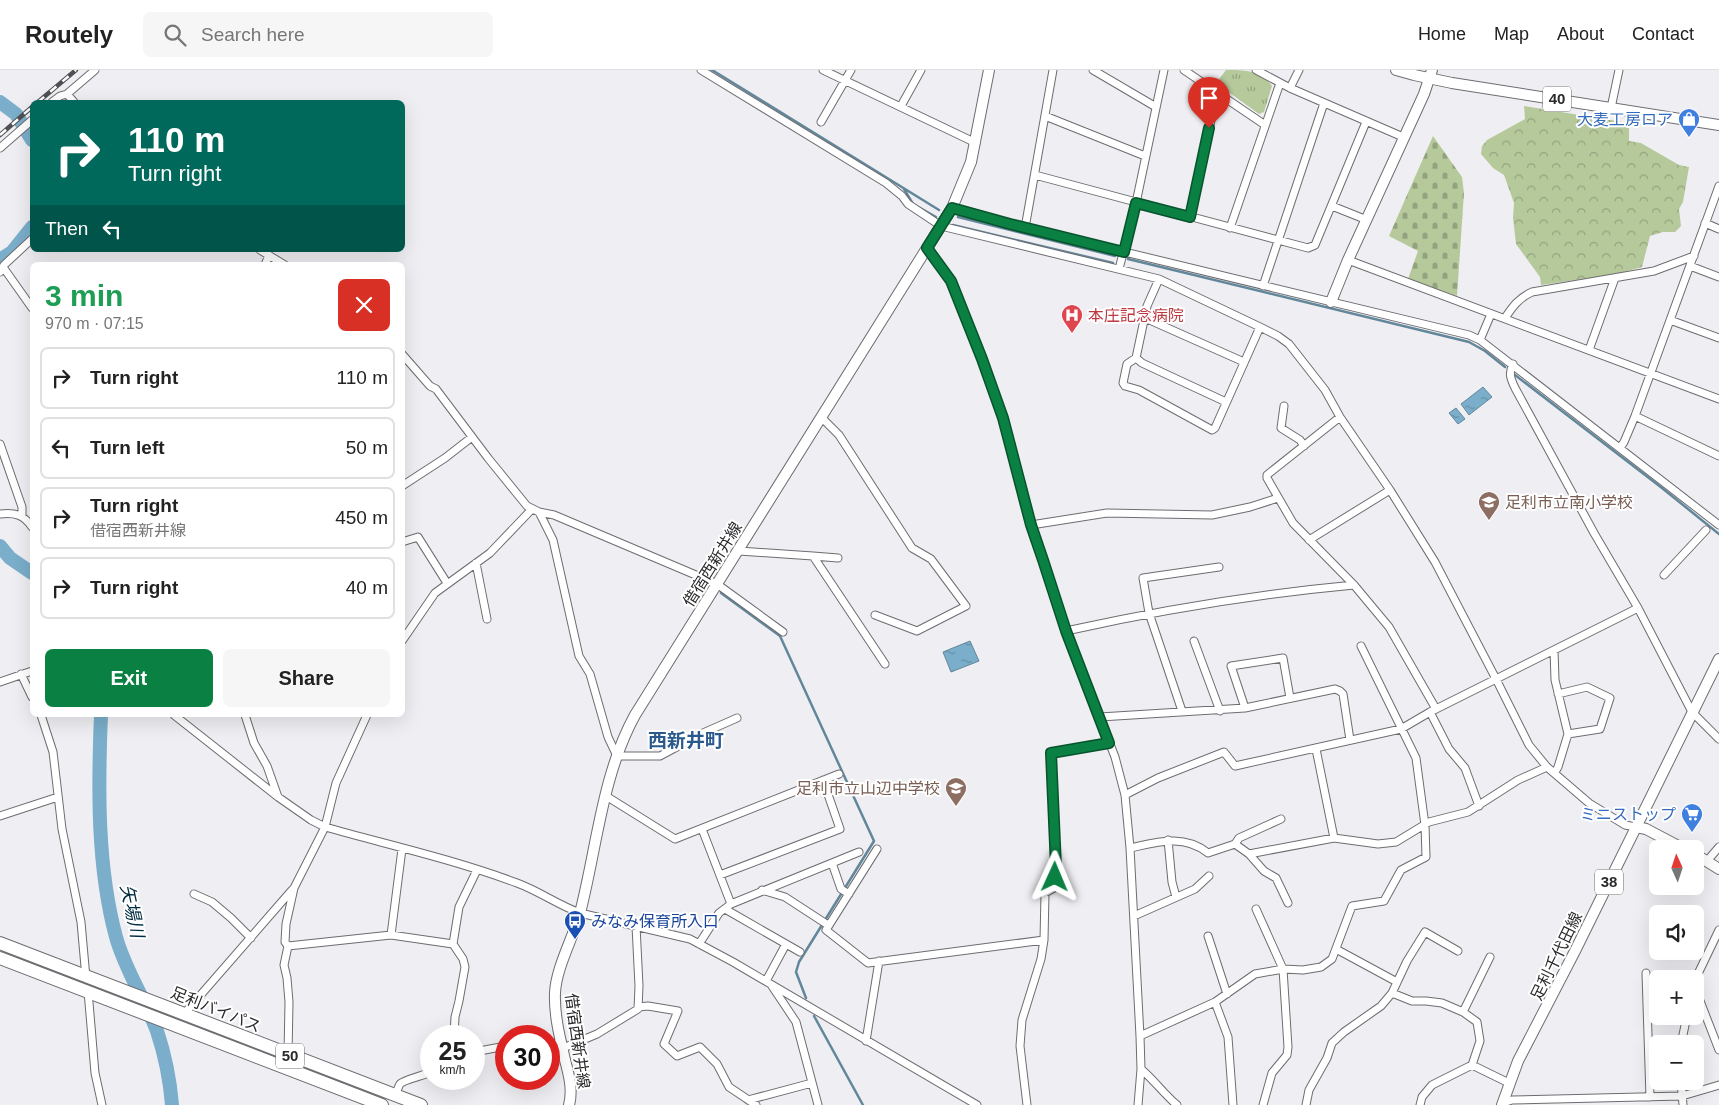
<!DOCTYPE html>
<meta charset="utf-8">
<style>
body{margin:0;font-family:Helvetica,"Noto Sans JP",sans-serif;background:#f6f6f6;color:#222;height:100vh;display:flex;flex-direction:column;font-size:19px;white-space:nowrap}
*{box-sizing:border-box;margin:0}
p{font-size:16px;color:#767676}
.icon{flex:none;width:28px;height:28px;fill:none;stroke:currentColor;stroke-width:2;stroke-linecap:round;stroke-linejoin:round}
.map{position:relative;flex:1;overflow:hidden}
.details{position:absolute;left:30px;top:192px;width:375px;height:455px;display:flex;flex-direction:column;background:#fff;border-radius:8px;box-shadow:0 5px 20px #0002}
.details>*{flex:none}
.banner{position:absolute;left:30px;top:30px;width:375px;height:152px;border-radius:8px;box-shadow:0 5px 20px #0002;background:#00695c;color:#fff;overflow:hidden}
.needle{width:32px;rotate:357deg}
.fabs{position:absolute;left:1649px;top:770px;display:grid;gap:10px}
.fabs a{display:grid;place-items:center;width:55px;height:55px;border-radius:8px;background:#fff;box-shadow:0 5px 20px #0002;font-size:25px}
.speed{position:absolute;left:420px;top:955px;display:flex;gap:10px;font-size:25px;font-weight:700;text-align:center}
.speed>*{display:grid;place-content:center;width:65px;height:65px;border-radius:50%;background:#fff;box-shadow:0 5px 20px #0002;line-height:1}
.speed small{font-size:12px;font-weight:400}
.speed .limit{border:8px solid #d22;background:#fff;color:#111}
.pin{position:absolute;display:grid;place-items:center;width:42px;height:42px;color:#fff;margin:-51px -21px;border-radius:50% 50% 50% 0;rotate:-45deg;box-shadow:0 0 5px #0007}
.pin .icon{rotate:45deg}
.me{position:absolute;width:55px;margin:-28px;rotate:1deg;stroke-linejoin:round;filter:drop-shadow(0 0 4px #0008)}
.turn{display:flex;align-items:center;gap:18px;height:105px;padding:0 15px;font-size:22px}
.turn .icon{width:65px;height:65px;stroke-width:2.5}
.turn b{display:block;font-size:35px;line-height:42px}
.then{display:flex;align-items:center;height:48px;padding:0 15px;background:#0003;gap:10px;font-size:19px}
.round{display:grid;place-items:center;flex:none;width:52px;height:52px;border-radius:8px;background:#f6f6f6}
.headline{display:flex;align-items:center;justify-content:space-between;height:85px;padding:0 15px}
h1{font-size:30px;font-weight:600;line-height:38px;color:#1e9e55}
.action{display:flex;gap:10px;margin-top:auto;padding:10px 15px}
.action a{flex:1;height:58px;border-radius:8px;background:#0b8043;color:#fff;font-size:20px;font-weight:600;line-height:58px;text-align:center}
.action a+a{background:#f6f6f6;color:#222}
ul{padding:0;list-style:none}
li{display:flex;align-items:center;gap:15px;height:62px;margin:0 10px 8px;padding:0 5px;border:2px solid #e0e0e0;border-radius:8px}
li div{flex:1}
li b{display:block;font-size:19px}
li em{font-style:normal}
header{display:flex;align-items:center;gap:30px;box-sizing:border-box;height:70px;padding:0 25px;background:#fff;border-bottom:1px solid #e0e0e0}
header strong{font-size:24px}
nav{display:flex;gap:28px;margin-inline-start:auto;font-size:18px}
.search{width:350px;height:45px;background:#f6f6f6;display:flex;align-items:center;gap:12px;box-sizing:border-box;padding:0 18px;border-radius:8px;color:#767676;font-size:19px}
.map>svg:first-child{display:block}
</style>
<header>
<strong>Routely</strong>
<div class="search"><svg class="icon" aria-label="search" viewBox="0 0 24 24"><circle cx="10" cy="10" r="6"/><path d="M15 15l6 6"/></svg>Search here</div>
<nav><a>Home</a><a>Map</a><a>About</a><a>Contact</a></nav>
</header>
<div class="map">
<svg width="1719" height="1035" viewBox="0 0 1719 1035">
<defs>
<pattern id="forest-crowns" width="20" height="18" patternUnits="userSpaceOnUse" patternTransform="scale(1.25)"><rect width="20" height="18" fill="#b6c99b"/><path d="M2 6a3 3 0 1 1 6 0M12 15a3 3 0 1 1 6 0" fill="none" stroke="#94a37f"/></pattern>
<pattern id="cemetery-stones" width="16" height="16" patternUnits="userSpaceOnUse" patternTransform="scale(1.25)"><rect width="16" height="16" fill="#b6c99b"/><path d="M2 7V4a2 2 0 0 1 4 0v3zM10 15v-3a2 2 0 0 1 4 0v3z" fill="#94a37f"/></pattern>
<pattern id="park-tufts" width="24" height="20" patternUnits="userSpaceOnUse" patternTransform="scale(1.25)"><rect width="24" height="20" fill="#b6c99b"/><path d="M3 7l-1-3M5 7V3M7 7l1-3M15 17l-1-3M17 17v-4M19 17l1-3" fill="none" stroke="#94a37f"/></pattern>
<pattern id="water-ripples" width="26" height="14" patternUnits="userSpaceOnUse" patternTransform="scale(1.25)"><rect width="26" height="14" fill="#7aaeca"/><path d="M2 4q2-2 4 0t4 0M15 11q2-2 4 0t4 0" fill="none" stroke="#648ea4"/></pattern>
</defs>
<rect width="100%" height="100%" fill="#efeff3"/>
<path fill="url(#forest-crowns)" d="M1524,36L1629,53V71L1641,73L1679,95L1689,97L1683,132L1679,139L1681,156L1675,162H1663L1650,166L1642,197L1617,204L1541,215L1540,207L1516,174L1513,148L1514,133L1504,105L1493,98L1481,84L1482,76L1487,70L1525,49Z"/>
<path fill="url(#cemetery-stones)" d="M1433,66L1462,107L1464,123L1457,226L1408,209L1418,181L1389,166Z"/>
<path fill="url(#park-tufts)" d="M1226,0C1243,0 1262,0 1272,16L1264,42L1259,44L1216,13Z"/>
<path fill="url(#water-ripples)" stroke="#62879b" d="M1483,317L1492,327L1469,345L1461,334Z
M1456,338L1465,349L1458,354L1449,343Z
M970,571L979,591L951,602L943,582Z"/>
<g fill="none" stroke-linecap="round" stroke-linejoin="round">
<path stroke="#62879b" stroke-width="2.5" d="M712,0L939,140
M904,119L913,134L936,147
M958,147L1115,186
M953,155L1113,193
M1128,189L1469,272L1485,281L1505,297
M1515,305L1662,418L1719,464
M721,523L780,566L874,771L799,892L796,902L806,928
M814,946L863,1035"/>
<path stroke="#7aaeca" stroke-width="14" d="M0,32L16,44L32,70
M0,190L12,182L32,157
M0,476L10,488L32,503
M101,645C98,717 97,797 116,867C125,900 145,929 157,961C165,985 170,1010 172,1035"/>
<g stroke="#6d6d71" stroke-width="9">
<path id="street" d="M701,0L886,113L902,126L908,134L941,156L1159,209L1260,257L1278,266L1289,274L1325,320L1340,347L1390,420L1435,492L1496,609L1529,675L1547,697L1589,733L1625,755L1636,757
M823,0L976,73
M1093,0L1156,37
M1184,0L1265,55
M1256,0L1290,18L1403,67
M1290,18L1299,0
M67,24L74,32
M52,32L60,26L67,24L95,0
M901,36L921,0
M1611,38L1619,0
M1045,46L1145,86
M821,52L851,0
M0,78L32,50
M1035,105L1308,178L1315,175L1366,52
M1332,136L1367,150
M952,138L1025,158L1469,265L1480,270L1719,455
M1190,147L1217,23
M1705,153L1719,159
M1025,158L1053,0
M1230,158L1280,13
M927,178L951,211L982,289L1003,348L1031,455L1066,561L1115,687L1125,725L1130,778L1140,966L1141,999L1138,1035
M260,180L285,195
M1348,190L1719,329
M265,195L269,185
M1690,196L1719,207
M3,197L32,238
M1119,199L1136,133L1164,0
M0,202L4,195L32,169
M1159,209L1147,236L1136,288L1127,294L1123,313L1125,316L1139,320L1212,360L1215,358L1260,257
M1263,216L1324,33
M1145,248L1244,292
M1505,248C1513,236 1519,228 1532,222L1654,201L1694,186
M1670,250L1719,268
M1480,270L1491,244
M1589,280L1615,208
M402,284L430,316L436,319L488,388L527,436L539,442L554,445L717,514L783,562
M1136,288L1142,293L1226,332
M1513,294C1508,304 1511,309 1515,318L1594,463L1638,538L1692,642L1719,669
M1284,336L1281,358L1300,370L1304,376
M1635,346L1719,386
M1340,347L1267,405V408L1293,453L1354,515L1389,557L1436,639
M822,348L839,365L912,478L931,489L966,536L917,561L875,545
M0,374L22,437V446
M1620,378L1624,372L1635,346L1719,116
M402,416L445,388L472,367
M539,442L553,470L579,586L590,604L608,667L617,686H660L703,663L737,648
M0,444C15,442 24,445 32,457
M1031,455L1107,443L1212,445L1250,437L1278,428
M1309,470L1390,420
M402,472L418,467L447,513
M739,481L813,486L885,594
M813,486L838,488
M476,493L487,549
M1664,505L1706,460
M1066,561C1161,540 1257,524 1354,515
M402,571L435,523L490,483L532,439
M1194,571L1220,641
M1554,580L1555,610L1568,664L1558,697L1555,702
M21,604L32,627
M0,612L32,601
M1558,624L1587,617L1610,628L1600,659L1568,664
M1245,638L1231,596L1283,588L1290,628
M1182,641L1149,543L1143,508L1219,497
M1430,642L1449,679L1465,698L1479,736
M41,645L53,682L62,759L81,852L86,908
M174,645L278,727L311,750L325,757C389,775 456,790 517,813C539,821 558,835 580,843L690,869L733,892L977,1035
M245,645L254,673L267,696L278,727
M1100,647L1245,638L1335,619L1340,621L1343,624L1350,670
M1316,679L1334,768
M1125,725L1158,708L1224,682L1235,696L1401,659L1430,642L1638,538
M606,726L675,769L839,704
M0,746L58,727
M702,759L731,834
M1168,770L1172,812L1176,827
M1235,774L1239,768L1281,749
M1130,778C1158,772 1184,764 1208,783L1235,774L1249,784L1334,768L1378,774L1396,772L1429,752L1468,742L1518,710L1547,697
M877,779L826,860L868,893L1044,870
M1249,784L1264,801L1276,808L1288,833
M1707,791L1719,777
M832,793L841,819L849,824
M720,805L840,759L823,710
M762,820L785,827L828,855
M194,824L212,832L231,848L251,868
M725,839L800,882
M1256,839L1283,899L1288,977L1287,985L1272,1003L1263,1035
M1134,846L1195,819L1209,806
M391,865L402,779
M1208,866L1227,924
M699,874L719,843L731,834L859,782
M288,876L391,865L453,874
M1336,879L1397,912
M1646,903L1650,1027
M1695,910L1719,860
M766,911L786,874
M772,916L796,952L818,1035
M1695,918L1719,980
M88,921L95,1003L102,1035
M1392,923L1412,931H1426L1442,933L1463,942L1477,952L1480,971L1472,995L1432,1015L1422,1027L1420,1035
M1215,932L1228,967L1233,1035
M638,937L648,936L678,941L664,974L677,986L700,977L717,994L729,1017L756,1035
M1463,942L1490,887
M184,944L292,820
M454,966L455,947L459,931L465,897L463,889L453,874L459,837L477,800
M1140,966L1215,932L1255,904L1283,899L1303,900L1321,897L1332,889L1352,836L1384,831L1401,800L1426,787L1425,755L1416,688L1361,576
M866,971L879,891
M549,974L562,973
M1681,974L1687,946
M563,978L597,964L638,939L639,916L636,856
M474,982L506,976
M288,985L289,932L287,908L284,895L288,876L285,872L286,854L294,818L325,757L336,713L367,645
M1472,995L1509,1013
M1141,999C1154,1010 1164,1024 1177,1035
M1681,1011L1683,1035
M395,1025C397,1022 398,1017 400,1014C403,1010 425,1005 431,1002
M748,1030L812,1013
M1503,1033L1512,1030L1682,1026L1719,1015
M1027,1035L1020,976L1022,950L1041,889L1044,870L1045,823L1054,818L1056,797L1051,683L1109,673
M1306,1035L1309,1020L1327,988L1332,973L1344,962L1381,936L1392,923L1407,891L1425,862L1458,881"/>
</g>
<g stroke="#6d6d71" stroke-width="12">
<path id="secondary" d="M1331,232L1348,190L1424,24L1432,0
M1636,757L1646,759L1684,779
M1695,784L1719,799
M569,1035C573,1020 569,1005 565,990C560,968 554,945 555,923C556,898 573,868 580,843C597,777 602,705 635,645L952,138L971,92L989,0"/>
</g>
<g stroke="#6d6d71" stroke-width="12">
<path id="primary" d="M1396,0L1414,5L1452,13L1719,55
M1502,1035L1518,991L1575,881L1719,589"/>
</g>
<g stroke="#6d6d71" stroke-width="14">
<path id="highway" d="M0,873L421,1035
M0,888L382,1035"/>
</g>
<use href="#street" stroke="#fff" stroke-width="7"/>
<use href="#secondary" stroke="#fff" stroke-width="10"/>
<use href="#primary" stroke="#fff" stroke-width="10"/>
<use href="#highway" stroke="#fff" stroke-width="12"/>
<g stroke="#505053" stroke-width="4.5">
<path id="rail" d="M38,32L76,0
M0,65L32,37"/>
</g>
<use href="#rail" stroke="#fff" stroke-width="2.5" stroke-dasharray="8" stroke-linecap="butt"/>
</g>
<g fill="none" stroke-linecap="round" stroke-linejoin="round">
<g stroke="#07532c" stroke-width="12">
<path id="route" d="M1055,807L1056,797L1051,683L1109,673L1066,561L1043,490L1031,455L1003,348L982,289L951,211L927,178L952,138L1010,154L1124,182L1136,133L1190,147L1209,58"/>
</g>
<use href="#route" stroke="#0b8043" stroke-width="9"/>
</g>
<defs>
<g id="shop-pin" transform="scale(1.125)"><path d="M0 17L-7.5 6A9.5 9.5 0 1 1 7.5 6Z" fill="#3f7fe0" stroke="#fff"/><path d="M-5-2.5h2.3a2.7 3.5 0 0 1 5.4 0H5L5.5 6h-11ZM-1.5-2.5h3a1.5 2.3 0 0 0-3 0Z" fill="#fff"/></g>
<g id="hospital-pin" transform="scale(1.125)"><path d="M0 17L-7.5 6A9.5 9.5 0 1 1 7.5 6Z" fill="#e0444e" stroke="#fff"/><path d="M-5-5h3v3.5h4V-5h3V5h-3V1.5h-4V5h-3Z" fill="#fff"/></g>
<g id="school-pin" transform="scale(1.125)"><path d="M0 17L-7.5 6A9.5 9.5 0 1 1 7.5 6Z" fill="#8d6e63" stroke="#fff"/><path d="M0-5L7-2L0 1L-7-2ZM-4 1L0 2.5L4 1V4Q0 6-4 4Z" fill="#fff"/></g>
<g id="supermarket-pin" transform="scale(1.125)"><path d="M0 17L-7.5 6A9.5 9.5 0 1 1 7.5 6Z" fill="#3f7fe0" stroke="#fff"/><path d="M-6-5.5h2.5l.6 2H6L4.5 2H-2.5L-4.4-4H-6ZM-1.5 3.2a1.3 1.3 0 1 0 .1 0ZM3 3.2a1.3 1.3 0 1 0 .1 0Z" fill="#fff"/></g>
<g id="bus-pin" transform="scale(1.125)"><path d="M0 17L-7.5 6A9.5 9.5 0 1 1 7.5 6Z" fill="#1a4fb4" stroke="#fff"/><path d="M-5-6H5V4H4V6H2V4H-2V6H-4V4H-5ZM-3.5-4V0h7V-4ZM-3.5 1.2v1.5H-2V1.2ZM2 1.2v1.5H3.5V1.2Z" fill="#fff"/></g>
</defs>
<g fill-rule="evenodd">
<use href="#shop-pin" x="1689" y="49"/>
<use href="#hospital-pin" x="1072" y="245"/>
<use href="#school-pin" x="1489" y="432"/>
<use href="#school-pin" x="956" y="718"/>
<use href="#supermarket-pin" x="1692" y="744"/>
<use href="#bus-pin" x="575" y="851"/>
</g>
<g text-anchor="middle" stroke-width="4" stroke-linejoin="round" paint-order="stroke">
<g fill="#fff" stroke="#6b6b6c" stroke-width="1">
<rect x="1543" y="16.5" width="28" height="25" rx="4"/>
<rect x="1595" y="799.5" width="28" height="25" rx="4"/>
<rect x="276" y="973.5" width="28" height="25" rx="4"/>
</g>
<g font-size="15" font-weight="bold" fill="#2b2b2d">
<text x="1557" y="34">40</text>
<text x="1609" y="817">38</text>
<text x="290" y="991">50</text>
</g>
<g font-size="16" fill="#366cbe" stroke="#fff" text-anchor="end">
<text x="1673" y="55">大麦工房ロア</text>
<text x="1676" y="750">ミニストップ</text>
</g>
<g font-size="16" fill="#be3a42" stroke="#fff" text-anchor="start">
<text x="1088" y="251">本庄記念病院</text>
</g>
<g font-size="16" fill="#785e54" stroke="#fff" text-anchor="start">
<text x="1505" y="438">足利市立南小学校</text>
<text x="940" y="724" text-anchor="end">足利市立山辺中学校</text>
</g>
<g font-size="16" fill="#2b2b2d" stroke="#fff">
<text transform="translate(712 494) rotate(-58)" y="6">借宿西新井線</text>
<text transform="translate(1556 886) rotate(-64)" y="6">足利千代田線</text>
<text transform="translate(216 939) rotate(22)" y="6">足利バイパス</text>
<text transform="translate(578 971) rotate(82)" y="6">借宿西新井線</text>
</g>
<g font-size="16" fill="#164399" stroke="#fff" text-anchor="start">
<text x="591" y="857">みなみ保育所入口</text>
</g>
<g font-size="18" font-style="italic" fill="#002d41" stroke="#fff">
<text transform="translate(132 841) rotate(78)" y="6">矢場川</text>
</g>
<g font-size="19" font-weight="bold" fill="#2a598d" stroke="#fff">
<text x="686" y="677">西新井町</text>
</g>
</g>
</svg>
<div class="fabs">
<a><svg class="needle" viewBox="-14 -14 28 28"><path d="M0-13l5 13h-10z" fill="#e53935"/><path d="M0 13l5-13h-10z" fill="#767676"/></svg></a>
<a><svg class="icon" aria-label="sound" viewBox="0 0 24 24"><path d="M4 9h4l5-4v14l-5-4H4zM17 9q2 3 0 6"/></svg></a>
<a>+</a>
<a>−</a>
</div>
<div class="speed"><div>25<small>km/h</small></div><div class="limit">30</div></div>
<div class="pin" style="left:1209px;top:58px;background:#d93025"><svg class="icon" aria-label="arrive" viewBox="0 0 24 24"><path d="M6 21V4h12l-3 4 3 4H6"/></svg></div>
<svg class="me" style="left:1055px;top:807px" viewBox="-20 -20 40 40"><path d="M0-17L14 15 0 8-14 15z" fill="#0b8043" stroke="#fff" stroke-width="4"/></svg>
<div class="banner">
<div class="turn"><svg class="icon" aria-label="right" viewBox="0 0 24 24"><path d="M7 20v-9h11M14 6l5 5-5 5"/></svg><div><b>110 m</b>Turn right</div></div>
<div class="then">Then<svg class="icon" aria-label="left" viewBox="0 0 24 24"><path d="M17 20v-9H6M10 6l-5 5 5 5"/></svg></div>
</div>
<section class="details">
<div class="headline"><div><h1>3 min</h1><p>970 m · 07:15</p></div><a class="round" style="background:#d93025;color:#fff"><svg class="icon" aria-label="close" viewBox="0 0 24 24"><path d="M6 6l12 12M18 6L6 18"/></svg></a></div>
<ul>
<li><svg class="icon" aria-label="right" viewBox="0 0 24 24"><path d="M7 20v-9h11M14 6l5 5-5 5"/></svg><div><b>Turn right</b></div><em>110 m</em></li>
<li><svg class="icon" aria-label="left" viewBox="0 0 24 24"><path d="M17 20v-9H6M10 6l-5 5 5 5"/></svg><div><b>Turn left</b></div><em>50 m</em></li>
<li><svg class="icon" aria-label="right" viewBox="0 0 24 24"><path d="M7 20v-9h11M14 6l5 5-5 5"/></svg><div><b>Turn right</b><p>借宿西新井線</p></div><em>450 m</em></li>
<li><svg class="icon" aria-label="right" viewBox="0 0 24 24"><path d="M7 20v-9h11M14 6l5 5-5 5"/></svg><div><b>Turn right</b></div><em>40 m</em></li>
</ul>
<div class="action"><a>Exit</a><a>Share</a></div>
</section>
</div>
